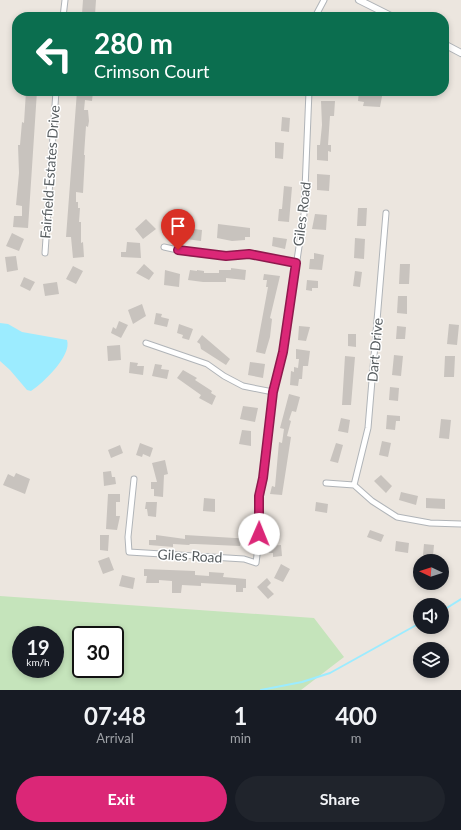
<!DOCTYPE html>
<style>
body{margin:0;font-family:Lato,sans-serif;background:#20242c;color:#f1f3f6;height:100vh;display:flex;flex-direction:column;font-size:15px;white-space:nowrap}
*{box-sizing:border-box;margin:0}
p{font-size:13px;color:#9ea1a6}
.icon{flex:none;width:22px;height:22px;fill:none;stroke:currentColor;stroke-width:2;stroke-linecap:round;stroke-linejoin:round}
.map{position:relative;height:690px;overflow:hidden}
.details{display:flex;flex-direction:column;background:#171b24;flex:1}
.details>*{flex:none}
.banner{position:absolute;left:12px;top:12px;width:437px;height:84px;border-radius:16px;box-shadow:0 2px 6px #0003;background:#0b6e4f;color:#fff;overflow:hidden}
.needle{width:26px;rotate:274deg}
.buttons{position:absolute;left:413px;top:554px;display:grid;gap:8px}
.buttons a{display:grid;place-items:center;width:36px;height:36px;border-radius:50%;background:#171b24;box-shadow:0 2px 6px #0003;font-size:20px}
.speed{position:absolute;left:12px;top:626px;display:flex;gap:8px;font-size:20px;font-weight:700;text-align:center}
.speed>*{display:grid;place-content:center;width:52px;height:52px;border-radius:50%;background:#171b24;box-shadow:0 2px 6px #0003;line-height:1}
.speed small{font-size:10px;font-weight:400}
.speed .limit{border:2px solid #111;border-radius:6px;background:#fff;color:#111}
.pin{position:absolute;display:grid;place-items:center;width:34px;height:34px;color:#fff;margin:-41px -17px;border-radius:50% 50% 50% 0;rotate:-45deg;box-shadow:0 0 4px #0007}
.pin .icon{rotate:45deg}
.me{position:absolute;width:44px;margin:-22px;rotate:1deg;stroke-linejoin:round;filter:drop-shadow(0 0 3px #0008)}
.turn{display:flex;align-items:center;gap:14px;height:84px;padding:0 16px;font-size:18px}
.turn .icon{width:52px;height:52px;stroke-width:2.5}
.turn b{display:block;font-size:28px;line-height:34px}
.eta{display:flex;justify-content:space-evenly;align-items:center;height:68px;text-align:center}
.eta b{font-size:24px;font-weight:700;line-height:28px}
.primary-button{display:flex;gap:8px;margin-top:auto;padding:8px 16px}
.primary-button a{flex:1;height:46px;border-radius:24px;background:#db2777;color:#fff;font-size:16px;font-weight:700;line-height:46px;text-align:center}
.primary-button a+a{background:#20242c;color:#f1f3f6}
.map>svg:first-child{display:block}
</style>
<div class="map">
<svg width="461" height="690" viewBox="0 0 461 690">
<rect width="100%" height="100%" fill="#ece6df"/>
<path fill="#c5e4bb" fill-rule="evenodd" d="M0,596L314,618L344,657L301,690H0ZM21,635H55V669H21ZM81,635H115V669H81Z"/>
<path fill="#9cecff" d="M0,323L8,324L22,332L67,340C72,356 43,383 31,391L27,390L10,370L0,361Z"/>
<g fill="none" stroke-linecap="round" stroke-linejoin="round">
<path stroke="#9cecff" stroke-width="2" d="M442,611L461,599
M261,690L302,682L330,673L420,623"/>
</g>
<path fill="#c8c3be" d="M83,0H96L95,15L82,14Z
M26,91H37L28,228L13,227L14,216H22V206L16,205L19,173L18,145H20L22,122L24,123Z
M77,91H93L92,101L85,100L84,110H88L89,121L88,127L86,126L84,155H85L83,193L76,192V202H78V208H80L79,222H81V243L83,242L84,257L73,258L71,237H66Z
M359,91H383L380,107L363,106L364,102L358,101Z
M321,101H335L334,116H330L328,145H331V152L328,151V161L317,160V145H320L322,125Z
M282,117L290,118L289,132L281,131Z
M275,142L284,143L283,159L275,158Z
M317,174L330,175L329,191L317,190Z
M284,186L292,187L289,222L278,221L279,209H282Z
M358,208H367L366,226H357Z
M315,214L327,215L326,230L312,229Z
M165,218L179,219V223L195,225L194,229L202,230L201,241L186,239L187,231L164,229Z
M146,219L156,229L143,239L135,229Z
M218,224L250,228V237H245V240L232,241L217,238Z
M12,233L24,239L19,251L6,246Z
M273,237L287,239L285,249L272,246Z
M355,238L365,239L364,259L354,258Z
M127,242L140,243L141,258L121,257V252H126Z
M314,253L324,255L322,270L309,269L310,259H314Z
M16,256L18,270L7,272L5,257Z
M144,264L154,273L149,280L136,273Z
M400,264H410L409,284H399Z
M73,266L83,271L76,284L66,279Z
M231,268L246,270L245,280L226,278V282H203L188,280L190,270L197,271V270L204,271V273H219V270H231Z
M165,270L180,274L179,287L164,285Z
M355,271L362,272L360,287L353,286Z
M264,274L280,276L270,318L272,319L270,337L265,354L256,352L268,287H266L267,280H263Z
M24,277L35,282L30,291L20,286Z
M307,280L318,281V288H312V291L306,290Z
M57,282L59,294L45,296L43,284Z
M398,296H407V314L397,313Z
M142,304L146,316L133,324L128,310Z
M156,313L162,314L161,317L169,319L167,327L154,324Z
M119,321L128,325L121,338L111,333L113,327L116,329Z
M179,324L193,329L189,340L182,338L183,335L177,333Z
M449,324L459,325L457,345L447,344Z
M299,326L310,327L306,341L298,340Z
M397,326L406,327L405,339H396Z
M348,334H356V347L348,346Z
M202,335L230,359L226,365L201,349L200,344L197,342Z
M120,345L121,360L108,361L107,346Z
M296,349L310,351L308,366H303L302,379H299L298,386L290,385L291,371L294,372V367L298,368L299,359H296Z
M394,355L403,356L401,376L392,375Z
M345,356L355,357L351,405H342Z
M445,356H455L454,377H444Z
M130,362L138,363L137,366H144L143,375L129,373Z
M250,362L265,364L263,378L248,375Z
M155,364L162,365L161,369L169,370L167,379L152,376Z
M183,370L197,378L195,380L212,391L211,393L216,396L212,405L199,398L201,395L177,378Z
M390,387L399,388L398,401L389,400Z
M289,394L300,397L296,412L292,411L289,420L291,421L287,436L291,437L282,495L270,494L272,486L275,487L279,442L282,443L284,429L280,428Z
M243,406L258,408L255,422L240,419Z
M387,415L400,416V421H396L395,430L386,429Z
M341,418L350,420L348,433L338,431Z
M441,419L451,420L449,439L439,438Z
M242,430L251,431V446L239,444Z
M382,441L391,443L388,457L379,455Z
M140,443L153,448L150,457L143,454L142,457L136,455Z
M336,443L343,445L338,463L330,461Z
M120,445L123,453L111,458L108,450Z
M165,460L168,474L164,475L163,497L154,496V489H151V482H157L152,463Z
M111,471L112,477H115L116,484L104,486L103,472Z
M16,473L30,479L25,494L3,485L8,474L14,477Z
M381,475L392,486L386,493L374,481Z
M401,492L418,496L416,505L399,500Z
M108,494H120V502H116V516H120L117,530L106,529Z
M204,498L215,499V512L203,511Z
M426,498L445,499V509L426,508Z
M146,502H157L156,517L148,516L147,509H145Z
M316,502L328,504L327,513L315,511Z
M370,530L384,535L381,542L367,537Z
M100,535H109L108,551L100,550Z
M156,535L185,539V535L235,538H241L240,546L195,544H190L189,545L173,544V547L149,545V540H156Z
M396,541L409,543L408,553L395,551Z
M424,544L434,545L433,556L423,555Z
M281,545L282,556L273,557V553H269L268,546Z
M109,557L114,570L103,574L98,561Z
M281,564L290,569L283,582L274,578Z
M144,569L195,571V575L209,576V572L224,573L223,577L246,579V588H243V592H236V585L201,583V586L182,585L181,593H172V581L159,580V583H146L147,576H144Z
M122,575L135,578L133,589L119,586Z
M267,578L271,583L267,587L274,594L268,599L257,587Z"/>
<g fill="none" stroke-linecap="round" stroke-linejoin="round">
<g stroke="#b0b4b8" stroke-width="7">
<path id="minor" d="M63,17L65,0
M315,17L324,0
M164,247L191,253L226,256L249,255L296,263
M45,253L56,91
M146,343L207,364L224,376L243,386L273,392
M134,479L128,537L129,552L244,559L256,563L258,547L259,496L263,477L273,392L283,352L304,214L309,91
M326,483L354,485L372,501L397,517L430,523L461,524
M354,485L368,428L386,213"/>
</g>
<g stroke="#b0b4b8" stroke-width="8">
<path id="tertiary" d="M359,0L393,17
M444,44L461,53"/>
</g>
<use href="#minor" stroke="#fff" stroke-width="5"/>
<use href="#tertiary" stroke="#fff" stroke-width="6"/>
</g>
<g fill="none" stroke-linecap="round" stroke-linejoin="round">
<g stroke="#8e194d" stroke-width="10">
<path id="route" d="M178,250L226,256L249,254L296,263L283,352L273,392L263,478L259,496V534"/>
</g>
<use href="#route" stroke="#db2777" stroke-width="7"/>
</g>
<g text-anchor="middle" stroke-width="3" stroke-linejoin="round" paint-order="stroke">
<g font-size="14" fill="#585e61" stroke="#fff">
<text transform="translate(50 172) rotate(-86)" y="5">Fairfield Estates Drive</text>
<text transform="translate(302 214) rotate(-83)" y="5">Giles Road</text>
<text transform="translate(375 350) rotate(-85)" y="5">Dart Drive</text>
<text transform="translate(190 556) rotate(3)" y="5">Giles Road</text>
</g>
</g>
</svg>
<div class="buttons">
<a><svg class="needle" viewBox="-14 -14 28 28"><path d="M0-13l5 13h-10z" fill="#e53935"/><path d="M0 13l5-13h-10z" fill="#9ea1a6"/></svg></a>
<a><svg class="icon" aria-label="sound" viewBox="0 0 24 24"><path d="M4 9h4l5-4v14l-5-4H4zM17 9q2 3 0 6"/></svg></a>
<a><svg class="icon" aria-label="layers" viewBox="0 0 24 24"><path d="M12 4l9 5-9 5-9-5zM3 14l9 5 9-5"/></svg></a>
</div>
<div class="speed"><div>19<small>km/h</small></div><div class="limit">30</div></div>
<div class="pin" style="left:178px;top:250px;background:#d93025"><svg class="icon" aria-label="arrive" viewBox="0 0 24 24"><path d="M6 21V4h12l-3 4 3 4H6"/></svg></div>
<svg class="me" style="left:259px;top:534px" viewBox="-20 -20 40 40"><circle r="19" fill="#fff"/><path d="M0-13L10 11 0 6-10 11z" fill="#db2777"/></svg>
<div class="banner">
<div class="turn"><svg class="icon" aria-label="left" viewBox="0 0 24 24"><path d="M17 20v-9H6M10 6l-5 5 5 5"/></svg><div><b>280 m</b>Crimson Court</div></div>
</div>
</div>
<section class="details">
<div class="eta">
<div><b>07:48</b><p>Arrival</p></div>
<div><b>1</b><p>min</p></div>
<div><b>400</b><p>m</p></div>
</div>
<div class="primary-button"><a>Exit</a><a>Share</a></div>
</section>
